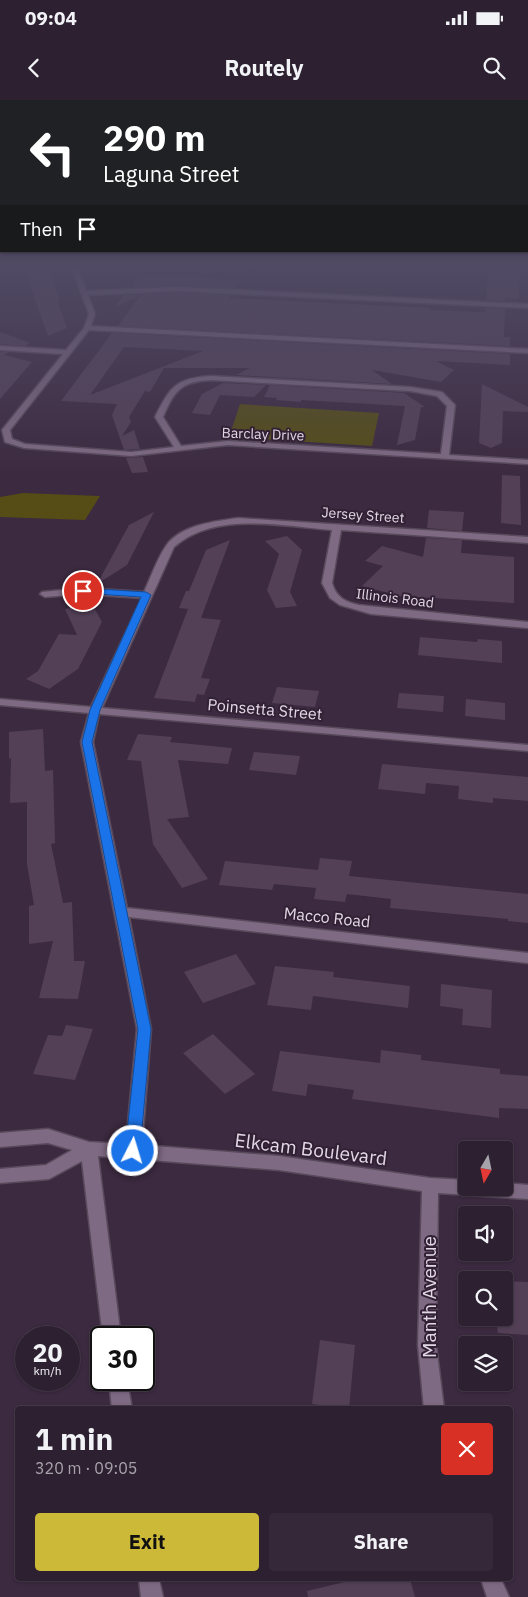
<!DOCTYPE html>
<meta charset="utf-8">
<style>
body{margin:0;font-family:"IBM Plex Sans",sans-serif;background:#352838;color:#f1f3f6;height:100vh;display:flex;flex-direction:column;font-size:19px;white-space:nowrap}
*{box-sizing:border-box;margin:0}
p{font-size:16px;color:#a7a3ab}
.icon{flex:none;width:28px;height:28px;fill:none;stroke:currentColor;stroke-width:2;stroke-linecap:round;stroke-linejoin:round}
.map{position:relative;flex:1;overflow:hidden}
.details{position:absolute;left:15px;top:1306px;width:498px;height:175px;display:flex;flex-direction:column;background:#2d2030;border-radius:5px;box-shadow:0 1px 4px #0004,0 0 0 1px #483e4c}
.details>*{flex:none}
.banner{position:absolute;left:0px;top:0px;width:529px;height:152px;box-shadow:0 1px 4px #0004,0 0 0 1px #483e4c;background:#202124;color:#fff;overflow:hidden}
.needle{width:32px;rotate:189deg}
.fabs{position:absolute;left:458px;top:1041px;display:grid;gap:10px}
.fabs a{display:grid;place-items:center;width:55px;height:55px;border-radius:5px;background:#2d2030;box-shadow:0 1px 4px #0004,0 0 0 1px #483e4c;font-size:25px}
.speed{position:absolute;left:15px;top:1226px;display:flex;gap:10px;font-size:25px;font-weight:700;text-align:center}
.speed>*{display:grid;place-content:center;width:65px;height:65px;border-radius:50%;background:#2d2030;box-shadow:0 1px 4px #0004,0 0 0 1px #483e4c;line-height:1}
.speed small{font-size:12px;font-weight:400}
.speed .limit{border:2px solid #111;border-radius:8px;background:#fff;color:#111}
.pin{position:absolute;display:grid;place-items:center;width:42px;height:42px;color:#fff;margin:-21px;border:2px solid #fff;border-radius:50%;box-shadow:0 1px 5px #0007}
.me{position:absolute;width:55px;margin:-28px;rotate:5deg;stroke-linejoin:round;filter:drop-shadow(0 0 4px #0008)}
.turn{display:flex;align-items:center;gap:18px;height:105px;padding:0 20px;font-size:22px}
.turn .icon{width:65px;height:65px;stroke-width:2.5}
.turn b{display:block;font-size:35px;line-height:42px}
.then{display:flex;align-items:center;height:48px;padding:0 20px;background:#0003;gap:10px;font-size:19px}
.round{display:grid;place-items:center;flex:none;width:52px;height:52px;border-radius:5px;background:#352838}
.summary{display:flex;align-items:center;justify-content:space-between;height:85px;padding:0 20px}
h1{font-size:30px;font-weight:800;line-height:38px}
.primary-button{display:flex;gap:10px;margin-top:auto;padding:10px 20px}
.primary-button a{flex:1;height:58px;border-radius:5px;background:#ccb938;color:#111;font-size:20px;font-weight:800;line-height:58px;text-align:center}
.primary-button a+a{background:#352838;color:#f1f3f6}
.status{display:flex;justify-content:space-between;align-items:center;height:35px;padding:0 25px;background:#2d2030;direction:ltr}
.status svg{height:14px;fill:currentColor}
header{display:flex;justify-content:space-between;align-items:center;height:65px;padding:0 20px;background:#2d2030;font-size:22px;font-weight:800}
.map>svg:first-child{display:block}
</style>
<div class="status"><b>09:04</b><svg viewBox="0 0 49 12"><path d="M0 12V9h3v3zM5 12V6h3v6zM10 12V3h3v9zM15 12V0h3v12zM26 1h20v11H26zM47 4h2v5h-2z"/></svg></div>
<header><svg class="icon" aria-label="back" viewBox="0 0 24 24"><path d="M15 5l-7 7 7 7"/></svg>Routely<svg class="icon" aria-label="search" viewBox="0 0 24 24"><circle cx="10" cy="10" r="6"/><path d="M15 15l6 6"/></svg></header>
<div class="map">
<svg width="528" height="1497" viewBox="0 0 528 1497">
<rect width="100%" height="100%" fill="#3c2a40"/>
<path fill="#554d15" d="M240,304L379,313L372,346L229,337Z
M23,393L100,396L85,420L0,417V397Z"/>
<path fill="#534057" fill-rule="evenodd" d="M23,166H49L60,201H57L67,228L48,236Z
M488,167L519,169V199L505,198V201L486,200Z
M203,175L201,178L239,181L235,188L177,185L131,187L140,176Z
M177,193L231,195L229,198L431,208L430,210L476,212H485L486,208L505,209L504,237H510V246L118,226L140,196L115,207L124,195Z
M0,232L30,243L25,246L0,244Z
M112,233L510,254V265L436,261L454,270L441,282L372,270L392,284L236,275L250,268H164L150,292L145,291L129,317L131,322L122,336L134,330L140,349L124,350L112,315L117,304L61,301ZM124,247L203,251L90,295Z
M0,252H9L4,255L32,262L0,299Z
M223,283L266,285L254,297L220,295L210,315L192,313L202,294Z
M482,284L528,307V312L503,311L502,343L491,348L479,343Z
M270,285L404,293L425,307H421L415,340L397,345L405,306L301,300V302L276,300L277,298L264,297Z
M143,357L148,372L132,373L126,358Z
M502,375L520,376L521,425L501,423Z
M429,410L464,412L462,431L427,428Z
M154,412L127,465L97,484L129,425Z
M287,436L302,450L290,492L297,506L276,508L267,490L279,454L265,441Z
M426,438L462,440L461,453L514,457V503L400,496L362,486L383,466L365,461L382,446L423,457Z
M230,440L201,518L221,520L201,578L210,579L204,595L197,594L195,602L154,598L188,509L179,508L186,491H189L206,450Z
M92,504L102,522L78,569L49,589L26,579L38,571L59,534L77,535L65,509Z
M420,537L477,542L478,539L502,541V563L418,555Z
M277,587L319,591L315,607L272,603Z
M399,593L444,596L443,612L397,608Z
M466,599L505,603V620L465,616Z
M43,629L45,671L53,670L55,743L51,744L63,803L72,802L74,861H85L78,899L39,898L53,841L29,844V806L34,805L27,764V702L10,703L11,658L9,659V632Z
M138,634L172,637L170,642L232,648L228,664L178,660L189,717L167,719L208,779L182,788L153,744L141,661L127,660Z
M254,652L300,656L296,675L249,670Z
M382,664L528,677V701L493,698V703L458,699L459,686L426,683L425,694L378,689Z
M320,758L352,761L349,776L528,794V823L508,821V819L390,808L391,799L347,794L345,802L314,799L316,788L274,784L272,790L219,785L225,761L318,770Z
M236,854L256,884L203,903L184,872Z
M275,866L334,872L333,877L410,886L408,908L313,896L311,910L267,905Z
M441,884L492,890L491,928L462,925L463,909L440,906Z
M66,925L93,929L75,980L33,974L48,935L62,936Z
M213,934L255,974L225,994L183,953Z
M381,950L421,955V960L500,969V974L528,976V1009L499,1008V1018L352,999L354,990L308,984L306,996L272,991L280,951L380,963Z
M504,1181L528,1182V1235L498,1233L496,1218H504Z
M320,1240L355,1245L349,1309L312,1304Z
M357,1479H410L415,1497H308L307,1491Z"/>
<g fill="none" stroke-linecap="round" stroke-linejoin="round">
<g stroke="#58495b" stroke-width="3">
<path id="minor" d="M71,166H77L86,191L177,187L528,204V208L177,191L88,195L95,214L91,226L528,249V253L89,230L10,330L12,339L25,344L131,352L174,347L155,317C170,287 176,278 211,276L410,287L442,292L455,305L449,355L528,360V364L228,345L131,356L24,348L5,342L2,330L63,254L0,250V246L66,250L84,228L89,214ZM211,280L410,291L437,296L447,306L441,354L228,341L181,346L163,317C175,290 180,282 211,280Z
M238,418L528,437V443L341,430L332,483C336,497 345,502 359,505L528,522V528L371,514L340,505L330,498L322,483L332,430C282,426 215,411 174,447L102,608L528,645V651L99,614L93,642L127,808L528,853V863L129,817L151,929L142,1045L279,1056L430,1078L466,1080V1088H504V1083L528,1085V1099L438,1093L436,1245L444,1309H424L418,1245L422,1091L279,1070L98,1056L121,1238H103L82,1061L49,1079L0,1083V1069L46,1065L72,1050L48,1043L0,1047V1033L48,1029L89,1042L126,1044L137,929L81,642L89,613L0,605V599L91,607L142,498L83,494L45,497L40,494L42,492L83,488L144,492C151,477 157,459 166,446C180,425 216,421 238,418Z
M109,1280H127L132,1309H112Z
M139,1479H159L163,1497H141Z
M481,1479H501L509,1497H487Z"/>
</g>
<use href="#minor" fill="#7f6a83" fill-rule="evenodd"/>
</g>
<linearGradient id="sky" x2="0" y2="1"><stop stop-color="#211723"/><stop offset="0.44" stop-color="#504a64"/><stop offset="1" stop-color="#504a64" stop-opacity="0"/></linearGradient>
<rect width="528" height="376" fill="url(#sky)"/>
<path fill="#1a73e8" stroke="#114b97" d="M83,488L146,492L151,495L100,610L92,642L151,929L140,1051L138,1055L133,1057L128,1055L125,1051L138,929L82,642L90,610L141,497L80,493L78,491Z"/>
<g text-anchor="middle" stroke-width="4" stroke-linejoin="round" paint-order="stroke">
<g font-size="14" fill="#e2d7e5" stroke="#322035">
<text transform="translate(263 334) rotate(2)" y="5">Barclay Drive</text>
<text transform="translate(363 415) rotate(4)" y="5">Jersey Street</text>
<text transform="translate(395 498) rotate(7)" y="5">Illinois Road</text>
</g>
<g font-size="16" fill="#e2d7e5" stroke="#322035">
<text transform="translate(265 609) rotate(5)" y="6">Poinsetta Street</text>
<text transform="translate(327 817) rotate(6)" y="6">Macco Road</text>
</g>
<g font-size="19" fill="#e2d7e5" stroke="#322035">
<text transform="translate(311 1049) rotate(7)" y="7">Elkcam Boulevard</text>
<text transform="translate(429 1197) rotate(-90)" y="7">Manth Avenue</text>
</g>
</g>
</svg>
<div class="fabs">
<a><svg class="needle" viewBox="-14 -14 28 28"><path d="M0-13l5 13h-10z" fill="#e53935"/><path d="M0 13l5-13h-10z" fill="#a7a3ab"/></svg></a>
<a><svg class="icon" aria-label="sound" viewBox="0 0 24 24"><path d="M4 9h4l5-4v14l-5-4H4zM17 9q2 3 0 6"/></svg></a>
<a><svg class="icon" aria-label="search" viewBox="0 0 24 24"><circle cx="10" cy="10" r="6"/><path d="M15 15l6 6"/></svg></a>
<a><svg class="icon" aria-label="layers" viewBox="0 0 24 24"><path d="M12 4l9 5-9 5-9-5zM3 14l9 5 9-5"/></svg></a>
</div>
<div class="speed"><div>20<small>km/h</small></div><div class="limit">30</div></div>
<div class="pin" style="left:83px;top:491px;background:#d93025"><svg class="icon" aria-label="arrive" viewBox="0 0 24 24"><path d="M6 21V4h12l-3 4 3 4H6"/></svg></div>
<svg class="me" style="left:133px;top:1051px" viewBox="-20 -20 40 40"><circle r="17" fill="#1a73e8" stroke="#fff" stroke-width="3"/><path d="M0-11L8 9 0 5-8 9z" fill="#fff"/></svg>
<div class="banner">
<div class="turn"><svg class="icon" aria-label="left" viewBox="0 0 24 24"><path d="M17 20v-9H6M10 6l-5 5 5 5"/></svg><div><b>290 m</b>Laguna Street</div></div>
<div class="then">Then<svg class="icon" aria-label="arrive" viewBox="0 0 24 24"><path d="M6 21V4h12l-3 4 3 4H6"/></svg></div>
</div>
<section class="details">
<div class="summary"><div><h1>1 min</h1><p>320 m · 09:05</p></div><a class="round" style="background:#d93025;color:#fff"><svg class="icon" aria-label="close" viewBox="0 0 24 24"><path d="M6 6l12 12M18 6L6 18"/></svg></a></div>
<div class="primary-button"><a>Exit</a><a>Share</a></div>
</section>
</div>
